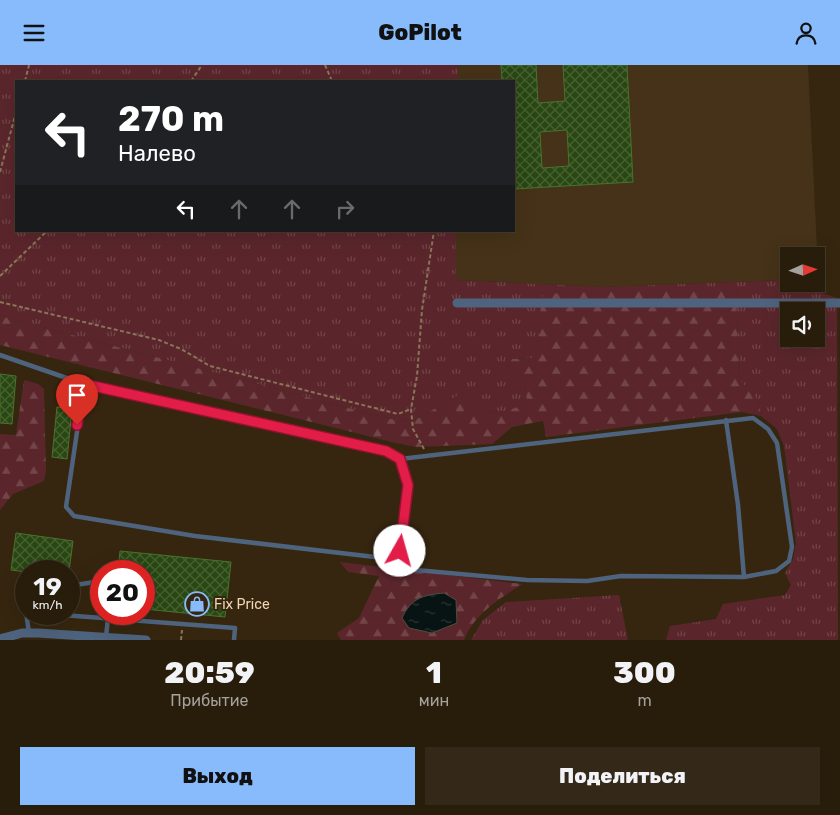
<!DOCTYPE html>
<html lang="ru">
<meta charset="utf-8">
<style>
body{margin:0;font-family:Rubik,sans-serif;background:#342919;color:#f1f3f6;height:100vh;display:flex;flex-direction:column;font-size:19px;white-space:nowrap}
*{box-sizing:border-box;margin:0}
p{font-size:16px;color:#a5a19d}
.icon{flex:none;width:28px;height:28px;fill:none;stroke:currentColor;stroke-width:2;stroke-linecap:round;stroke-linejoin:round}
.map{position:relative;height:575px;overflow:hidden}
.panel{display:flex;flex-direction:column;background:#281c0b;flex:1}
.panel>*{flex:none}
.top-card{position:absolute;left:15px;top:15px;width:500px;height:152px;border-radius:0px;box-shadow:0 5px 20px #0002,0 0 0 1px #443a2c;background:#202124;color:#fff;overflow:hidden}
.needle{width:32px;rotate:87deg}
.tools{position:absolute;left:780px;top:182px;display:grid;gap:10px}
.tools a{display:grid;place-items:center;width:45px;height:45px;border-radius:0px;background:#281c0b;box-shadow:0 5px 20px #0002,0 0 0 1px #443a2c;font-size:25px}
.speed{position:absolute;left:15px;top:495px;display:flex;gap:10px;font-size:25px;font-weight:700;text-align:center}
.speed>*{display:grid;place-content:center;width:65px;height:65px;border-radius:50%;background:#281c0b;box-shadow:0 5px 20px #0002,0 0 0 1px #443a2c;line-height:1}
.speed small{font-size:12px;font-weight:400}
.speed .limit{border:8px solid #d22;background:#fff;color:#111}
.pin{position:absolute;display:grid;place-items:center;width:42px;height:42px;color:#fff;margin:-51px -21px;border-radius:50% 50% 50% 0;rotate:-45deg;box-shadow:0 0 5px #0007}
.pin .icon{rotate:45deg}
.me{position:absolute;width:55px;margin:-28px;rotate:7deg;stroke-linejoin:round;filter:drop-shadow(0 0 4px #0008)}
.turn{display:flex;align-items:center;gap:18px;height:105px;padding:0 20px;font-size:22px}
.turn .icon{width:65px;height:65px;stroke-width:2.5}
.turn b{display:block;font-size:35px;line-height:42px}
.lanes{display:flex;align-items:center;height:48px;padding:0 20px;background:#0003;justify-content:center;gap:25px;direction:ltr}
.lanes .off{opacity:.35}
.eta{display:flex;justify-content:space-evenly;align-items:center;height:85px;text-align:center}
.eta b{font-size:30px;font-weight:800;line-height:35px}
.button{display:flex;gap:10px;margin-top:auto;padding:10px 20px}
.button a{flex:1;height:58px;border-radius:0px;background:#87bbfc;color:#111;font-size:20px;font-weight:800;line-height:58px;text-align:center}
.button a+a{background:#342919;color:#f1f3f6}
header{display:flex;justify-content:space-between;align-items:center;height:65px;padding:0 20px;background:#87bbfc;color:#111;font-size:22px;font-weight:800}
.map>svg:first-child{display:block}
</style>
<header><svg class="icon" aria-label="menu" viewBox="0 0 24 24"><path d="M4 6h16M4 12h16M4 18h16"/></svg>GoPilot<svg class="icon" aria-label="person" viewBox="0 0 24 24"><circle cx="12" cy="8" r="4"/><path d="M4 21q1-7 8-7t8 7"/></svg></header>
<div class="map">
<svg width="840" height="575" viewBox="0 0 840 575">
<defs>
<pattern id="grass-tufts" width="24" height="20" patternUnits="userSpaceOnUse" patternTransform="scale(1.25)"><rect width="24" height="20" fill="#5a262c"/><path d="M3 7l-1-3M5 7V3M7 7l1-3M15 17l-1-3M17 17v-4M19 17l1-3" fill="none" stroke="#724548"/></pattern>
<pattern id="forest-firs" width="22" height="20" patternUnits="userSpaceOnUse" patternTransform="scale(1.25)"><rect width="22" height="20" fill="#5a262c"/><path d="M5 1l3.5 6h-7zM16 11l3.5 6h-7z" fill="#724548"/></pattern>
<pattern id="water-ripples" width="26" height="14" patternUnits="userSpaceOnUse" patternTransform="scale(1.25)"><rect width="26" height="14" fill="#071413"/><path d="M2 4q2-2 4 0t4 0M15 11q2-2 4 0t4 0" fill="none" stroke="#2c3533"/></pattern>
<pattern id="building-cross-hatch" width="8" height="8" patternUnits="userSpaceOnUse" patternTransform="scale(1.25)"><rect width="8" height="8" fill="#284712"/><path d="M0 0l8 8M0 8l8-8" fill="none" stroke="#486132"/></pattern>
</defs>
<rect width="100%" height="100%" fill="#36260f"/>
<path fill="#453218" d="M458,0H808L817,184L809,191H789V209L783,215L604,222L456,215V166H514V16H458Z"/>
<path fill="url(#grass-tufts)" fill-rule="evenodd" d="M0,0H458V16H16V166H456V215L604,222L783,215L837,233L838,575H666L670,561L716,554L723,539L785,530L791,520L785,508L793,494L796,478L784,381L777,364L761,351C761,334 750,326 739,315L736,222L533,293L513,294L507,300L510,310L525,319L527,339L506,346L484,348L473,339L464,327L413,356L390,354L0,251ZM789,246H816V274H789Z
M619,530L628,575H471L483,555L506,537Z"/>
<path fill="url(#forest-firs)" d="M736,222L739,315C750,326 761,334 761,351L742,347L546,372L543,356L512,362L492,379L416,382L396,378L0,280V251L390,354L413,356L464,327L473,339L484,348L506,346L527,339L525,319L510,310L507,300L512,294L533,293L543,229Z
M24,315L38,319L44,324L46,406L44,416L13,429L0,445V369L16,370Z
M340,497L522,519C498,535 475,548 464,575H341L337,568L359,553L379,511L348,507Z"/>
<path fill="url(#water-ripples)" stroke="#4d4e43" d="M444,528L456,535L457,558L432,568L409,563L402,553C411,533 423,530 444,528Z"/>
<path fill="url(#building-cross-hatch)" stroke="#49732e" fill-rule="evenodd" d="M501,0H536L538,38L565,36L563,0H627L633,117L514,124V16H502ZM567,65L569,101L542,103L540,67Z
M0,309L16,311L12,359L0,358Z
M57,342L72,344L67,394L52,392Z
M16,468L73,476L69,506L26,507L11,505Z
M120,486L231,497L225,552L144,544V506H118Z"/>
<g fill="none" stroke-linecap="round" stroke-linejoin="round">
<path stroke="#8a7559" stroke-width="2" stroke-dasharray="4 2.5" stroke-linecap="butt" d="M325,0L332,16
M25,16L29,0
M191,16L202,0
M0,107L16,47
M0,211L47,166
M0,237L159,275L181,284L210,301L398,349L411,344
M424,384L413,364L411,344L417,311L422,245L434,166
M181,575L182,565"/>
<path stroke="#4e637d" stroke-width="4.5" d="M0,290L84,319L386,386L400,394L753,353L768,364L777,378L792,482L789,496L776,506L744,512L621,511L587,516L527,515L405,504L392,494L195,471L74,451L66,442L84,319
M726,355L738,440L744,512
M392,494L400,487L408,420L400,394
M69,521L101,516
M25,547L26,534
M26,547L29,568
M49,549L235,563L234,575
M106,572L108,553"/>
<path stroke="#4e637d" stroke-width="9" d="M457,238H840
M0,574L22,568H38L146,575"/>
</g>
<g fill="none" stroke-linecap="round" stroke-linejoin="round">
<g stroke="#92132f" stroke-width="12">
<path id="route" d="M77,360L84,319L386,386L400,394L408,420L400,486"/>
</g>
<use href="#route" stroke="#e11d48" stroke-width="9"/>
</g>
<defs>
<g id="shop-ring" transform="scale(1.25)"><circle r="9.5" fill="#36260f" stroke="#87bbfc" stroke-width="1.5"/><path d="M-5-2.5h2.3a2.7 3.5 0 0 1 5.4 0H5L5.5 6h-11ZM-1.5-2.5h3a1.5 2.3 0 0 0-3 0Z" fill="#87bbfc"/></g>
</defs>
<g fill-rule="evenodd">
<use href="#shop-ring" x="197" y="539"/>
</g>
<g text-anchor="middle" stroke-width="4" stroke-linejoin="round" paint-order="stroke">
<g font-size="14" fill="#f1d7b4" stroke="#36260f" text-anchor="start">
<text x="214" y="544">Fix Price</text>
</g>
</g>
</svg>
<div class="tools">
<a><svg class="needle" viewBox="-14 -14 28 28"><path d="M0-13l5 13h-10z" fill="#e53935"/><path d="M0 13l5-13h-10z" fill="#a5a19d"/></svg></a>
<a><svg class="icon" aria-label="sound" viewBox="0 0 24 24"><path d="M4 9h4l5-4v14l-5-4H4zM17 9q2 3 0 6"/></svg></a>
</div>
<div class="speed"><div>19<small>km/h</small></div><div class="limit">20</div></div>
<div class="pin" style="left:77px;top:360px;background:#d93025"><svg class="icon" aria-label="arrive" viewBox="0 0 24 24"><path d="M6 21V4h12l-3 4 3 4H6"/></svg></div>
<svg class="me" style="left:400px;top:486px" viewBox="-20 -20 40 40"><circle r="19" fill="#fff"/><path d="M0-13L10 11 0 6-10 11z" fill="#e11d48"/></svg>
<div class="top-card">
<div class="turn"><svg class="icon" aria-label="left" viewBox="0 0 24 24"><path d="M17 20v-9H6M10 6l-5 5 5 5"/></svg><div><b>270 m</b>Налево</div></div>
<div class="lanes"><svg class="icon" aria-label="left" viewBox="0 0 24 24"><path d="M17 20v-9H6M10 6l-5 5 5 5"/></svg><svg class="icon off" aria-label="ahead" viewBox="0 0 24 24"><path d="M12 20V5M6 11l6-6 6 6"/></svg><svg class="icon off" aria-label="ahead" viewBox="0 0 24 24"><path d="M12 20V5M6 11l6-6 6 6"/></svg><svg class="icon off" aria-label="right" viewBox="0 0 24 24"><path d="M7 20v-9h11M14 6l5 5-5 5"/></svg></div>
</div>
</div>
<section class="panel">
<div class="eta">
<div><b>20:59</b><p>Прибытие</p></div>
<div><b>1</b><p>мин</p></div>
<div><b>300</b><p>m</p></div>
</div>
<div class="button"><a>Выход</a><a>Поделиться</a></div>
</section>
